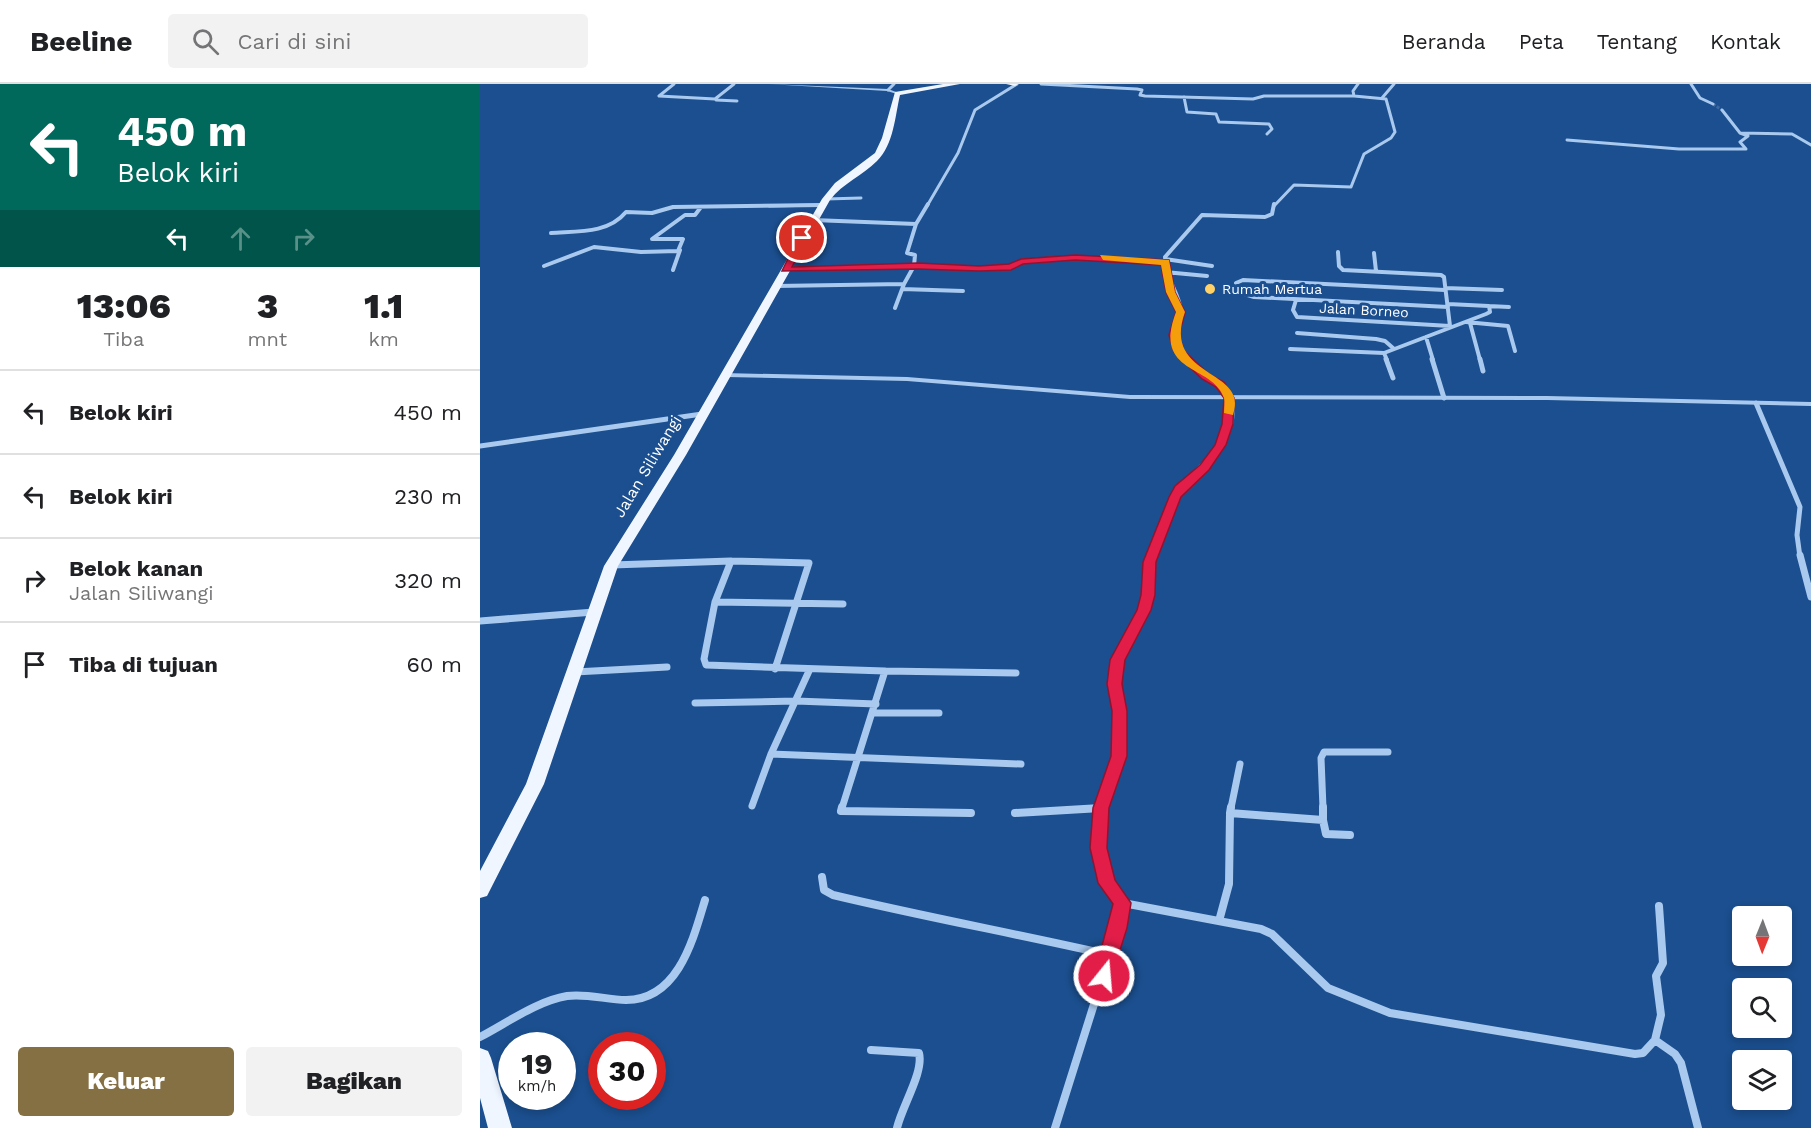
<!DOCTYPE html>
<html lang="id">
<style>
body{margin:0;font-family:"Work Sans",sans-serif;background:#f2f2f2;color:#202124;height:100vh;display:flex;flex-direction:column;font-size:22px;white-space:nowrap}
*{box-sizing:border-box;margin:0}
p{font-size:20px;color:#757577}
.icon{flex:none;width:33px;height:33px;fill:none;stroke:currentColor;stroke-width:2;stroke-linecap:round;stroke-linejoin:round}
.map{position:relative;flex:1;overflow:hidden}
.panel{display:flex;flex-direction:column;background:#fff;width:480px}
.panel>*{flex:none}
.hud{background:#00695c;color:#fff;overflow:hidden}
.needle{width:39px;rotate:181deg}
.controls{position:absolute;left:1252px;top:822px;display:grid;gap:12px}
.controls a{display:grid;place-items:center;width:60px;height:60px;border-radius:6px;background:#fff;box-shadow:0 3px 9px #0003;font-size:30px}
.speed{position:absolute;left:18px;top:948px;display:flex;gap:12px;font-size:30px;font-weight:700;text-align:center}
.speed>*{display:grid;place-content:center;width:78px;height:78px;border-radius:50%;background:#fff;box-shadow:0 3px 9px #0003;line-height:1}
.speed small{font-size:15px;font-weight:400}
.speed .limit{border:9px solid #d22;background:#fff;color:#111}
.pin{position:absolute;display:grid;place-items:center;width:51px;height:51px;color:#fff;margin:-26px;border:3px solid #fff;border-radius:50%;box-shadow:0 2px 6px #0007}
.me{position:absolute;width:66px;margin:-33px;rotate:17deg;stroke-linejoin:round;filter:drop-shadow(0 0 4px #0008)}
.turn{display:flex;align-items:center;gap:21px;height:126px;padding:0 18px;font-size:27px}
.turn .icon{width:78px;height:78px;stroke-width:2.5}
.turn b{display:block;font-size:42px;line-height:51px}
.lanes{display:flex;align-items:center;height:57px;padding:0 18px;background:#0003;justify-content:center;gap:30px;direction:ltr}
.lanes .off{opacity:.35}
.eta{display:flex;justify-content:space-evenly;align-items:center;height:102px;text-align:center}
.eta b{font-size:36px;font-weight:800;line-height:42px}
.primary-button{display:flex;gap:12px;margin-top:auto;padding:12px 18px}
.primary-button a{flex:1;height:69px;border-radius:6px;background:#847042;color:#fff;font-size:24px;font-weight:800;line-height:69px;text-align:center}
.primary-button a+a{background:#f2f2f2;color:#202124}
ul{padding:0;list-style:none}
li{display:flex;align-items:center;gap:18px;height:84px;padding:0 18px;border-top:2px solid #e0e0e0}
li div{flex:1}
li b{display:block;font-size:22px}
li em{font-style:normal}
header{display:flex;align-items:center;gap:36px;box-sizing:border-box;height:84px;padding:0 30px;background:#fff;border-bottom:2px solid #e0e0e0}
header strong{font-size:28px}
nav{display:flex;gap:33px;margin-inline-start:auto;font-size:21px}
.search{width:420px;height:54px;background:#f2f2f2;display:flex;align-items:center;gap:15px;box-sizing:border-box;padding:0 21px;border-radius:6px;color:#757577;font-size:22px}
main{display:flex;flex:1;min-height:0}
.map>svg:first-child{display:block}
</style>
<header>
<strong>Beeline</strong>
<div class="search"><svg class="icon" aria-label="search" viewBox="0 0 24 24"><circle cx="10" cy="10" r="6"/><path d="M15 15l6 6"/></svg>Cari di sini</div>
<nav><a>Beranda</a><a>Peta</a><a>Tentang</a><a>Kontak</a></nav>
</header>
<main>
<section class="panel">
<div class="hud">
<div class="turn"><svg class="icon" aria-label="left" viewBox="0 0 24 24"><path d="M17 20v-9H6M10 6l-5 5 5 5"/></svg><div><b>450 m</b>Belok kiri</div></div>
<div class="lanes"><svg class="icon" aria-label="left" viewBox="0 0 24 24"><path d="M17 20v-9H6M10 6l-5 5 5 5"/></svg><svg class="icon off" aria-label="ahead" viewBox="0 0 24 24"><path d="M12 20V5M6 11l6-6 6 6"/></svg><svg class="icon off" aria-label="right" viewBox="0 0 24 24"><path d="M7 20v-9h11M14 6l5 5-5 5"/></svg></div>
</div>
<div class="eta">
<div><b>13:06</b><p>Tiba</p></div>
<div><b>3</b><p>mnt</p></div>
<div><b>1.1</b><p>km</p></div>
</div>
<ul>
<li><svg class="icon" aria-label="left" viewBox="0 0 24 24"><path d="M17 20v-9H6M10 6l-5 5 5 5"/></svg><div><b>Belok kiri</b></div><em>450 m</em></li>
<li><svg class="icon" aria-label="left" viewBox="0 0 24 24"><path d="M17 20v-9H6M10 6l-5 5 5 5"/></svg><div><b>Belok kiri</b></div><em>230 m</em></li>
<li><svg class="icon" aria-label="right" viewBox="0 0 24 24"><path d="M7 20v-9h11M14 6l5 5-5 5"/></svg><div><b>Belok kanan</b><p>Jalan Siliwangi</p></div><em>320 m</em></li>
<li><svg class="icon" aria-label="arrive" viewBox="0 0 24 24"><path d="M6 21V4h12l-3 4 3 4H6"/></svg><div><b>Tiba di tujuan</b></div><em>60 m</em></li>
</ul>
<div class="primary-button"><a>Keluar</a><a>Bagikan</a></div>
</section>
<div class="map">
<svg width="1331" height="1044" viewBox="0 0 1331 1044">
<rect width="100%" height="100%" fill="#1b4f8f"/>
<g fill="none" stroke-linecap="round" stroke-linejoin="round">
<path stroke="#3d69a0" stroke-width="3" stroke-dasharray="3 1.5" stroke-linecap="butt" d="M1233,20L1242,26"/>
<path stroke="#a9c9ee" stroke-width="3" d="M194,0L179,12L235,15L254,0
M561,0L657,5L662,6L660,11L665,12L773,15L784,12H874
M1211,0L1220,14L1233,20
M408,6L414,0
M704,13L707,28L736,30L739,38L789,40L792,45L787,50
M902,14L914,0
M236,16L257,17
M1242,26L1260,49L1312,50L1331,61
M1087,56L1199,65H1266L1260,58L1268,52L1260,49
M346,115L381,114
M289,122L342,121
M447,122L478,69L495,26L537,0
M794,122L814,101L871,103L884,70L911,54L915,48L906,15L874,12L873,7L878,0"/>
<path stroke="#a9c9ee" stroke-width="4" d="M333,136L436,140
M71,149C97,147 128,150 146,128L172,129L193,123L342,121
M858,168L859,182L863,186L961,191L964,193L970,242
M894,169L896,187
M685,175L732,182
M64,182L114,163L161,168L198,167L203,155H172L205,131H215L221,123
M305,185L438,182L499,185L530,183L541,177L595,173L686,178
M193,186L200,166
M685,188L727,192
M424,200L434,182L435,171L427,169L436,140L448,120
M296,202L424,200L415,224
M965,204L1022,206
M422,205L483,207
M965,206L763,196L756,199L761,209L774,213L968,223
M816,216L813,226L817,233L970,242
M968,220L1029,223
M986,238L1028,242L1035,267
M990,239L1000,276
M817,249L896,255L905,257L913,264
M946,253L953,276
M810,265L904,269L1006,230L1010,228L1009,222
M904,269L907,276
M704,276C683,250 703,247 701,227C699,208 685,195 685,173L722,131L785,133L792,130L794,120"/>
<path stroke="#a9c9ee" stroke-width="5" d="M906,275L913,294
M952,275L964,314
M1000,275L1003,287
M1276,319L1320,423L1317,451L1320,473
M0,362L222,330
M672,473C679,453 685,432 695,413C709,387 773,349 745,309C735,295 716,287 703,275"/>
<path stroke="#a9c9ee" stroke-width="7" d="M1320,471L1331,513
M251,477L329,479L295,585
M132,481L251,477L235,518L224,575L226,581L405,587L362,724
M235,518L363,520
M0,537L114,528
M405,587L536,589
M95,588L187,583
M215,619L316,617L396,620
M394,629H459
M291,670L541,680
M272,722L291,670L329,587
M618,724H621
M621,724L639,672L640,627L634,600L637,576L664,526L673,471
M751,724L760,680
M843,724L841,674L844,668H908"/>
<path stroke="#a9c9ee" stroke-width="8" d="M362,723L361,727L491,729
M621,723C616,763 617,787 643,819L781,845L792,850L848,904L910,929L1155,970L1163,969L1175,956
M843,723V736
M535,729L621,724
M750,729L751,723
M342,793L344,806L353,811C445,833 538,850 630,871
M1179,822L1183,879L1176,892L1181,931L1175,956L1195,970L1201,979L1218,1044
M739,837L749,800L750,729L843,736L846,750L870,751
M0,953C27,939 57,917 87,912C106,909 127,916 146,916C198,916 213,856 225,816
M391,966L439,969C444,988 422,1022 417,1044
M575,1044L638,844L643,819"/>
<path fill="#a9c9ee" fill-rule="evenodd" d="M288,0L408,5L419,9L417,10L407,7Z
M243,289L427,293L650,311L1067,312L1331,318V322L1067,316L650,315L427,297L246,293H243Z"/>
<path fill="#f0f6ff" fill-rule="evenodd" d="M463,0H480L420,11C415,32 414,60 397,77C382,92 363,99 350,116L206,371L138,482L64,700L7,812L0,814V787L46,700L124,482L194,371L342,115L355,99L395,69L402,54L415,8Z
M526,0H538L535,2Z
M0,964L8,967L11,974L32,1044H8L0,1014Z"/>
</g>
<path fill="#e11d48" stroke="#92132f" stroke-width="1.5" d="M322,152L327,154L312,183L438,179L499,182L529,180L541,175L595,171L689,176L695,208L705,228L699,251L704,267L729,290L744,298L754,314L753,340L746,361L729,386L701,413L676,478L675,511L671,526L645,576L642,600L647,627V672L629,724L627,764L635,796L651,819L647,844L630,898L624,901L617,898L614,892L633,820L618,799L610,764L613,724L631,672L632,627L627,600L630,576L657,526L661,511L663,478L689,413L695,402L720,381L735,361L742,340L744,314L736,303L722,295L694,268L689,251L696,228L686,208L681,181L595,176L543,180L531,186L499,187L438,185L302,187L318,154Z"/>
<path fill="#f59e0b" d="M620,171L689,176L695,208L705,228C681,295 770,284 753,331L744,329C744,324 745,318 744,314C733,280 672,291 696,228L686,208L681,181L623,176Z"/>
<circle fill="#ffd166" stroke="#1b4f8f" stroke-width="2" cx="730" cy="205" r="6"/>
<g text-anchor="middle" stroke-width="6" stroke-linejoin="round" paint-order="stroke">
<g font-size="14" fill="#fff" stroke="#1b4f8f" text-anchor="start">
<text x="742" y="210">Rumah Mertua</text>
</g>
<g font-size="14" fill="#fff" stroke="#1b4f8f">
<text transform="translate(884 226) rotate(3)" y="5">Jalan Borneo</text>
</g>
<g font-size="16" fill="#fff" stroke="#1b4f8f">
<text transform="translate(167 382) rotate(-59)" y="6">Jalan Siliwangi</text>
</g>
</g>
</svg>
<div class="controls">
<a><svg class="needle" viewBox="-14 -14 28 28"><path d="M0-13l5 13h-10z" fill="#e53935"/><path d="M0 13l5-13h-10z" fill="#757577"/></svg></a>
<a><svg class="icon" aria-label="search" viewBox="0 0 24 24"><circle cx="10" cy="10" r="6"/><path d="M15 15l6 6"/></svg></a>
<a><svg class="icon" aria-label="layers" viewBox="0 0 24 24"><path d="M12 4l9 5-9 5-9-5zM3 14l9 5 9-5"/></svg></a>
</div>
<div class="speed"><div>19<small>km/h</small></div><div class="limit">30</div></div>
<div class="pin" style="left:322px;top:154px;background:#d93025"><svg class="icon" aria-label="arrive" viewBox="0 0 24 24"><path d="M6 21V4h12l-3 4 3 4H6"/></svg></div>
<svg class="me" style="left:624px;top:892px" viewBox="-20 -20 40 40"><circle r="17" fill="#e11d48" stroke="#fff" stroke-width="3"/><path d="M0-11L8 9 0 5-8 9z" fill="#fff"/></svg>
</div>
</main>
